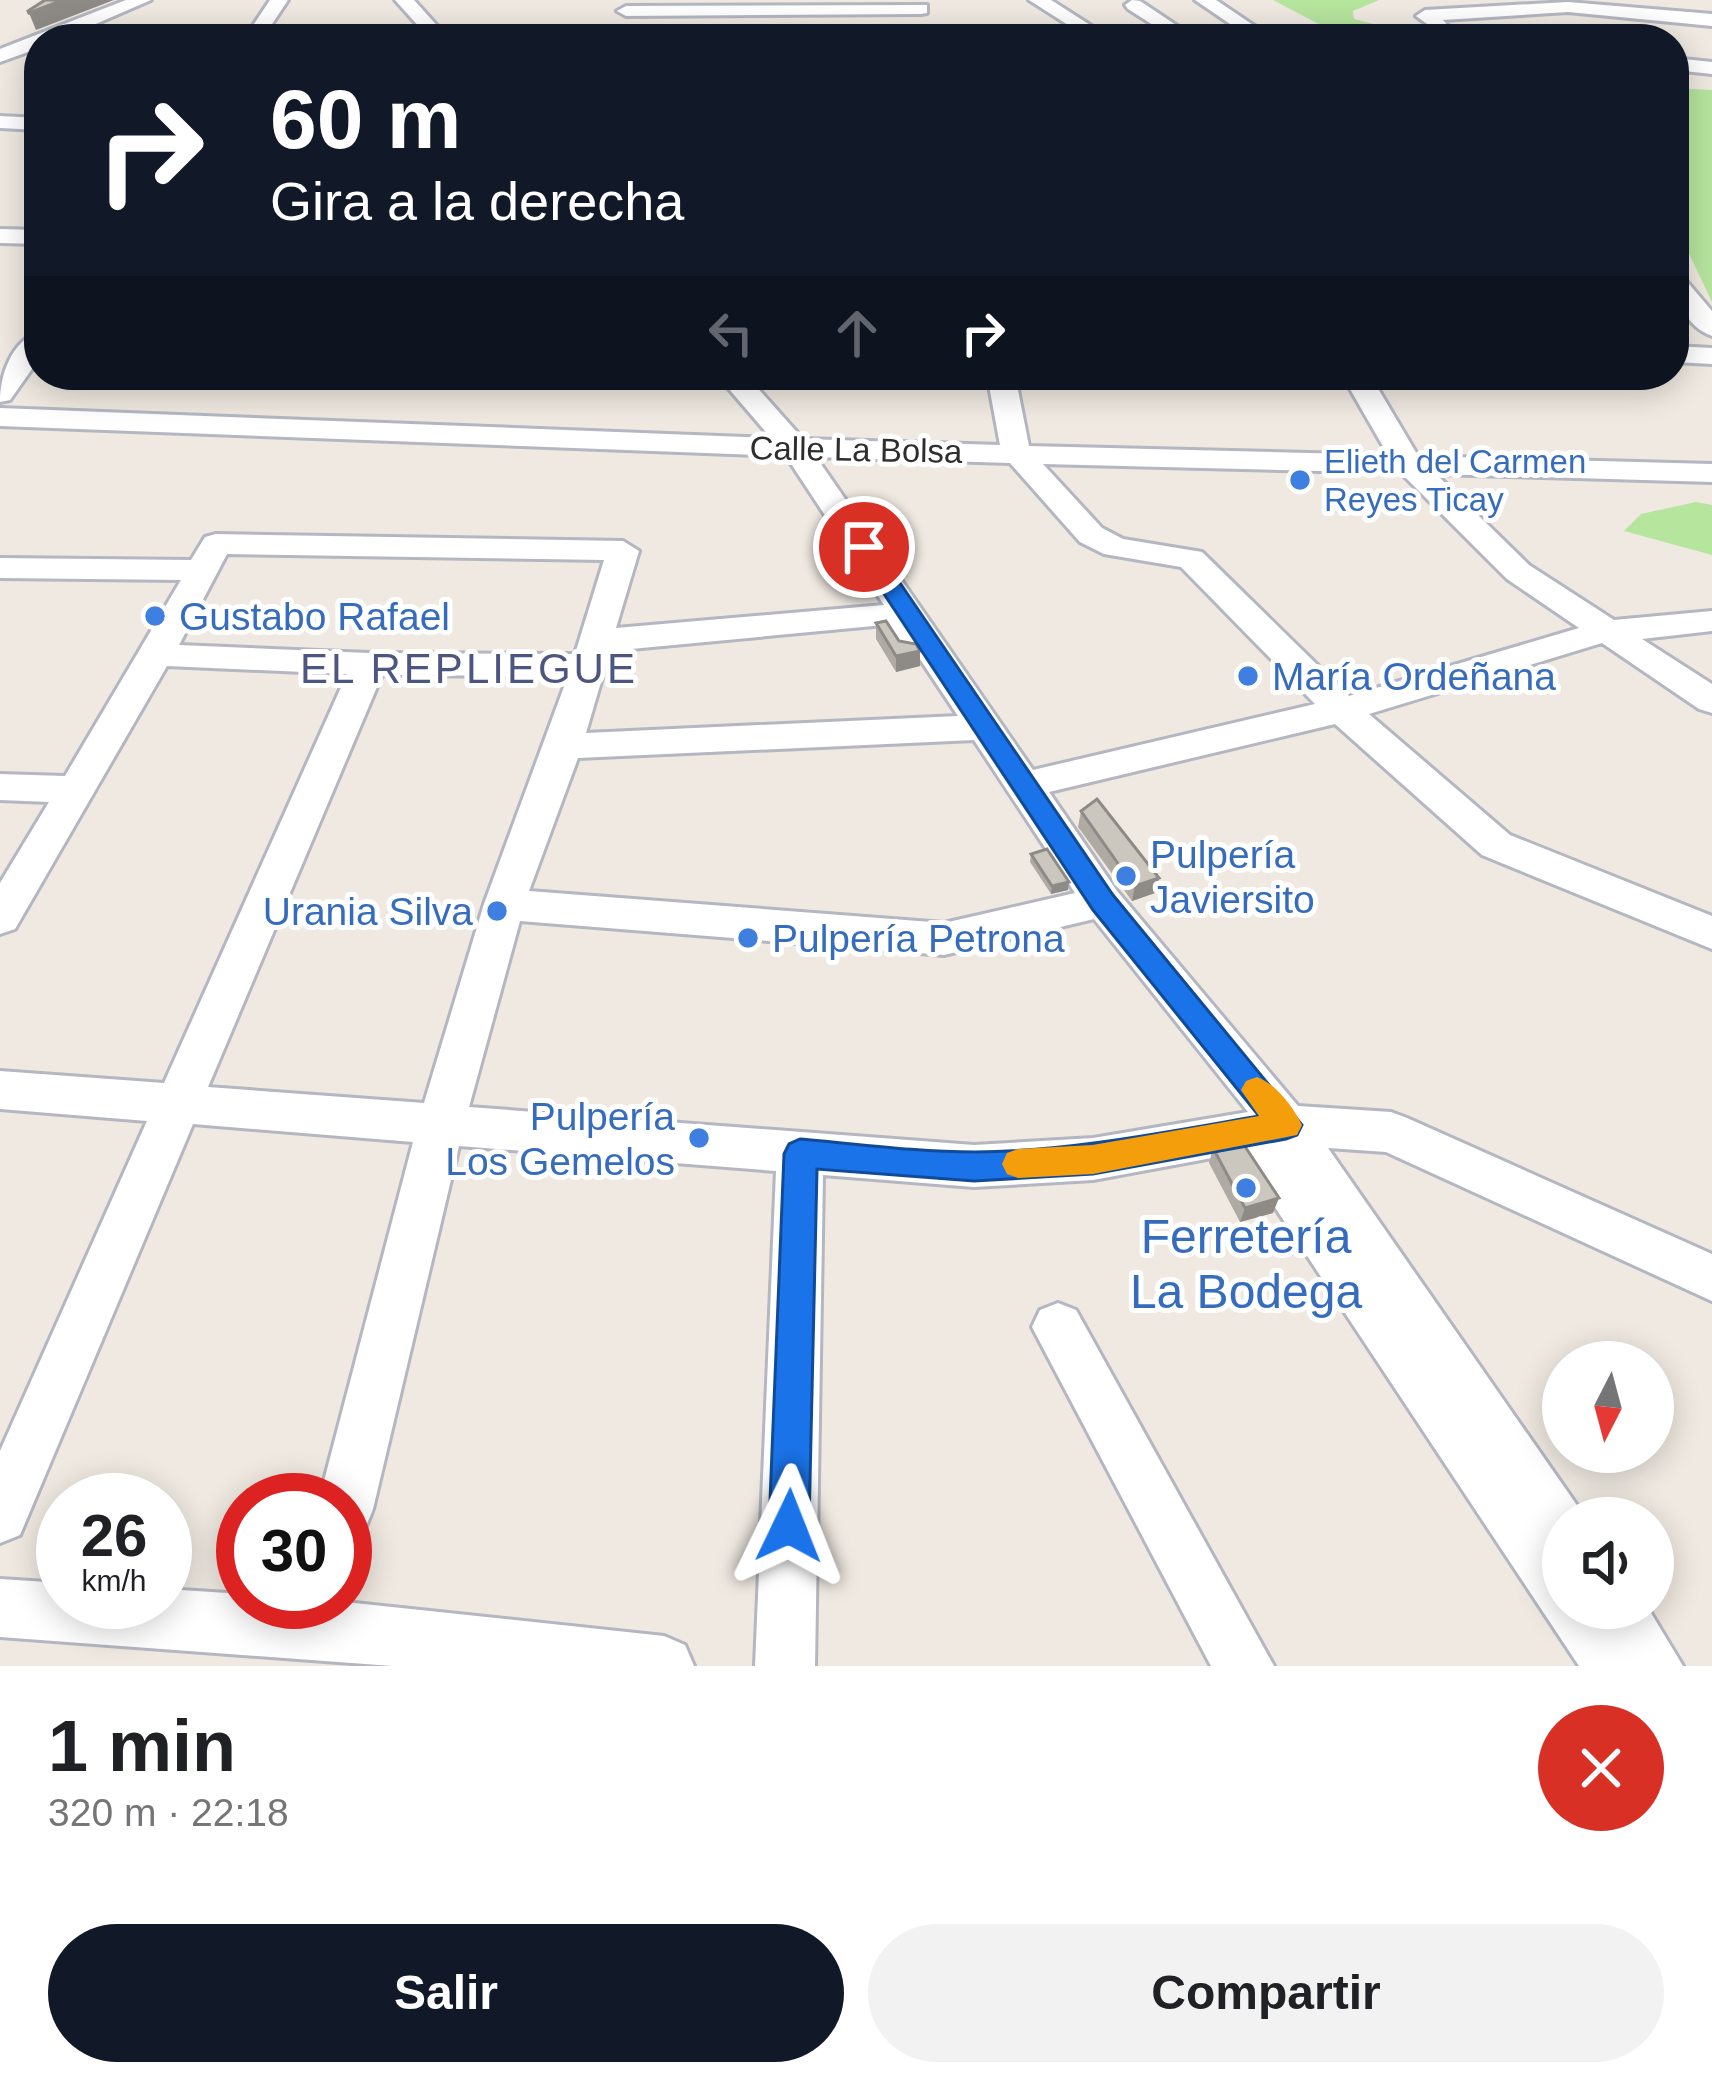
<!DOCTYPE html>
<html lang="es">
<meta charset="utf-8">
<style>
body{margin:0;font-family:Arial,sans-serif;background:#f2f2f2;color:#202124;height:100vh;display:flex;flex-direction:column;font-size:45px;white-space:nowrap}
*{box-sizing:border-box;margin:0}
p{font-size:39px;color:#757577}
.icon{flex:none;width:66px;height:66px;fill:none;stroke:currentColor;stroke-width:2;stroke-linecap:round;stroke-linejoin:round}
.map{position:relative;height:1666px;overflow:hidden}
.sheet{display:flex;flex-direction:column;background:#fff;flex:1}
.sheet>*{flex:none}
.top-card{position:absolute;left:24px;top:24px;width:1665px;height:366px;border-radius:48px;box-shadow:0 6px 30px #0003;background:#111827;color:#fff;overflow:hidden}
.needle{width:78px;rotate:186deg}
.buttons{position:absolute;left:1542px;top:1341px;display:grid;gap:24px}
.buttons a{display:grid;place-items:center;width:132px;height:132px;border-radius:50%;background:#fff;box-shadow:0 6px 30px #0003;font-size:60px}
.speed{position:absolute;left:36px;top:1473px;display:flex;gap:24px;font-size:60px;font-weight:700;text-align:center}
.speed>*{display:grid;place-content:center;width:156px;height:156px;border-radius:50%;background:#fff;box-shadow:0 6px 30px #0003;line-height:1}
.speed small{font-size:30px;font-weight:400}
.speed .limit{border:18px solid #d22;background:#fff;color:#111}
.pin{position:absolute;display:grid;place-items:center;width:102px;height:102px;color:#fff;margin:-51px;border:6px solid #fff;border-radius:50%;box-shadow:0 3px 12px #0007}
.me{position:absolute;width:132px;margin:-66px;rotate:2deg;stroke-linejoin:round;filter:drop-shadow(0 0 9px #0008)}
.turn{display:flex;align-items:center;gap:42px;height:252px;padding:0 48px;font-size:54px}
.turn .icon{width:156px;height:156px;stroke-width:2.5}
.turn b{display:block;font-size:84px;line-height:102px}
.lanes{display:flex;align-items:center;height:114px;padding:0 48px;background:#0003;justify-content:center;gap:60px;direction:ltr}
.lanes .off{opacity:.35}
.round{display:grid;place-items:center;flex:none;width:126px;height:126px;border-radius:63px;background:#f2f2f2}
.summary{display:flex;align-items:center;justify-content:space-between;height:204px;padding:0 48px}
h1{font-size:72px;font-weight:800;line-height:90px}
.primary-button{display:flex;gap:24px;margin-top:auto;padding:24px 48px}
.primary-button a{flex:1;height:138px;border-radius:72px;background:#111827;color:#fff;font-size:48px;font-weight:800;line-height:138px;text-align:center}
.primary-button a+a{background:#f2f2f2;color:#202124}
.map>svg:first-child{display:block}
</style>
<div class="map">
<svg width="1712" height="1666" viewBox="0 0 1712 1666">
<rect width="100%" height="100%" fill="#efe9e1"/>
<path fill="#b6e59e" d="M1273,0H1379L1353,11L1354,19L1393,29L1483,26L1502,30L1507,39H1347Z
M1674,88L1712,90V302L1685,245L1674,235Z
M1696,502L1712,505V555L1624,531L1641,514Z"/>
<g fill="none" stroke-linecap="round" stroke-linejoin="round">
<g stroke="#b4b7c1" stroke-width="6">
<path id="minor" d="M126,0H151L61,39H39V48L0,62V49Z
M270,0H288L262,39H244Z
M395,0H414L449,39H430Z
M1029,0H1051L1112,39H1090Z
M1132,0L1140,1L1197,39H1175L1128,9L1125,5Z
M1195,0H1216L1274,39H1252Z
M1568,2L1712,14V26L1568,12L1443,20L1450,28L1441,34L1416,16L1425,10Z
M927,5V13L921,14L626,16L617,11L626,6Z
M1674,58L1712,62V74L1674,70Z
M0,116L39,118V130L0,128Z
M0,229L39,230V244L0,243Z
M1674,274L1683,277L1712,311V336C1687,327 1674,300 1674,274Z
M39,332V359L10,400L0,402C0,376 11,341 39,332Z
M1674,346L1712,348V364L1674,362Z
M717,375H746L803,439L1000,445L987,375H1015L1029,446L1388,455L1342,375H1370L1418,456L1712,464V482L1436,474L1529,565L1614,620L1712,611V631L1642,639L1712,684V713L1699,709L1602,643L1369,714L1510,835L1712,916V949L1482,855L1335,724L1049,792L1117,891L1298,1106L1391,1112L1407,1118L1712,1254V1301L1386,1152L1328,1148L1583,1514L1585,1518H1563V1608H1648L1683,1666H1579L1239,1153L1093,1180L974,1187L823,1175L815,1666H755L776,1171L459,1146L373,1509L365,1529L345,1537V1500H319L413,1142L193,1124L20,1535L0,1543V1451L147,1121L0,1109V1071L164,1083L347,674L167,666L15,929L0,934V883L49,802L0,800V774L65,776L181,580L0,578V558L191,560L205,537L216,534L623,541L639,551L616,628L884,605L786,456L0,426V408L771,438ZM816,457L1010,463L1080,542L1104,554L1181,567L1315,704L1033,770ZM1043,464L1401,473L1507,579L1579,628L1349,696L1202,552L1123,539L1102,528ZM227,554L604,560L575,654L369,653L179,645ZM884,625L902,654L918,656L958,716L586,733L610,651ZM382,675L568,676L484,904L424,1103L208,1087ZM974,740L1075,893L944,923L529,891L578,758ZM1094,919L1248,1112L1093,1138L974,1145L469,1107L520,921L944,955Z
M1058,1303L1076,1310L1274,1666H1211L1032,1327L1040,1310Z
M0,1579L63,1583V1602H165V1589L243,1594V1602H345L664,1636L685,1645L694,1666H392L0,1637Z"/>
</g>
<use href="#minor" fill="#fff" fill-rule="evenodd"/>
</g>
<path fill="#afaba4" d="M876,623L899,641L920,651V666L896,672L876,639Z
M1081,811L1159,878L1155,893L1132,901L1078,827Z
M1031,854L1068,890L1051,894L1030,862Z
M1213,1148L1273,1213L1240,1222L1209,1163Z"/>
<path fill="#8e8b86" d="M63,0H114L36,30L29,13Z
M920,651V666L896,672V656Z
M1159,878L1155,893L1132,901L1135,886Z
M1069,882L1068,890L1051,894L1052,886Z
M1279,1198L1273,1213L1240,1222L1245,1208Z"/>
<path fill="#cbc7bf" stroke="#8e8b86" stroke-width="3" d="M45,0H63L29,13L28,11Z
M886,621L899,641L916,644L920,651L896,656L876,623Z
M1097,799L1159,878L1135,886L1124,872L1081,811Z
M1047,849L1069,882L1052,886L1031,854Z
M1244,1145L1279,1198L1245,1208L1213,1148Z"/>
<path fill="#1a73e8" stroke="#114b97" stroke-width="3" d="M864,540L872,542L1113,895L1302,1125L1297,1135L1286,1139L1093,1174L974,1181L817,1169L809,1526L803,1540L789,1546L775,1540L769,1526L784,1154L789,1144L800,1139C858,1144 917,1152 975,1152C1071,1151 1165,1132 1259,1116L1093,910L853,547Z"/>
<path fill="#f59e0b" d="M1257,1077C1276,1084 1293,1107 1302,1125L1297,1135L1093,1174L1018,1178L1007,1174L1002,1164L1007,1153L1018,1149L1093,1145L1259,1116L1241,1090L1246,1081Z"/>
<g fill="#3f7fe0" stroke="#fff" stroke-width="4.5">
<circle cx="1300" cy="480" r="12"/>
<circle cx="155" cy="616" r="12"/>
<circle cx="1248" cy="676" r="12"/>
<circle cx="1126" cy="876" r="12"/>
<circle cx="497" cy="911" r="12"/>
<circle cx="748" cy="938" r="12"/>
<circle cx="699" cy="1138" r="12"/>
<circle cx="1246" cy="1188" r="12"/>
</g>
<g text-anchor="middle" stroke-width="10" stroke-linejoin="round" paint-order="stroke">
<g font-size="33" fill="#2e2e2e" stroke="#fff">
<text transform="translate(856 449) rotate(1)" y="12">Calle La Bolsa</text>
</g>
<g font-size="33" fill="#366cbe" stroke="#fff" text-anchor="start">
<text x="1324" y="473">Elieth del Carmen<tspan x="1324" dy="38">Reyes Ticay</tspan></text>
</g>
<g font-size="39" fill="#366cbe" stroke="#fff" text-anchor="start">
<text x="179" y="630">Gustabo Rafael</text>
<text x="1272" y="690">María Ordeñana</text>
<text x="1150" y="868">Pulpería<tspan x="1150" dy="45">Javiersito</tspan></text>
<text x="473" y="925" text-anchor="end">Urania Silva</text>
<text x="772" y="952">Pulpería Petrona</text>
<text x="675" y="1130" text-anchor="end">Pulpería<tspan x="675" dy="45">Los Gemelos</tspan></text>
</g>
<g font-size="42" letter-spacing="3" fill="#4d5680" stroke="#fff">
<text x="469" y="683">EL REPLIEGUE</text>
</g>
<g font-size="48" fill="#366cbe" stroke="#fff">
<text x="1246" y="1253">Ferretería<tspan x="1246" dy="55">La Bodega</tspan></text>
</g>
</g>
</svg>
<div class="buttons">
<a><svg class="needle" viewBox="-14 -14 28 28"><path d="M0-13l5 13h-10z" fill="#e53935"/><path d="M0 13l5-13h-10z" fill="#757577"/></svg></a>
<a><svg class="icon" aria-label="sound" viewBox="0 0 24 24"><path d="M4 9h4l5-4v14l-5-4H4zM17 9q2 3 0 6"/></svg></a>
</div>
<div class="speed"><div>26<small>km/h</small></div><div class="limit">30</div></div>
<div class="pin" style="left:864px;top:547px;background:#d93025"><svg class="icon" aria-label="arrive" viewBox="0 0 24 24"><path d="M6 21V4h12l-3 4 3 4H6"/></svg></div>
<svg class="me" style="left:789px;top:1526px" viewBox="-20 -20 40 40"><path d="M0-17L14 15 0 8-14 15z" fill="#1a73e8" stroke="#fff" stroke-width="4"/></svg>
<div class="top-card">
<div class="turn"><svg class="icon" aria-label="right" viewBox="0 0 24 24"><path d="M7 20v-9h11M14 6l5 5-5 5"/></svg><div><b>60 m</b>Gira a la derecha</div></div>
<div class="lanes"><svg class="icon off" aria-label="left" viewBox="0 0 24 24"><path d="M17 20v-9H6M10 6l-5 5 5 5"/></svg><svg class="icon off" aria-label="ahead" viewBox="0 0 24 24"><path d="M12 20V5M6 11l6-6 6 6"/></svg><svg class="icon" aria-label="right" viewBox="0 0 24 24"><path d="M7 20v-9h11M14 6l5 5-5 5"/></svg></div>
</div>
</div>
<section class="sheet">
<div class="summary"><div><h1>1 min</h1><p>320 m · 22:18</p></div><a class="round" style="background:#d93025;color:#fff"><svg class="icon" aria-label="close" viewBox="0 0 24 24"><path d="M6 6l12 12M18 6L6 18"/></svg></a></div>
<div class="primary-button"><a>Salir</a><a>Compartir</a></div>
</section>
